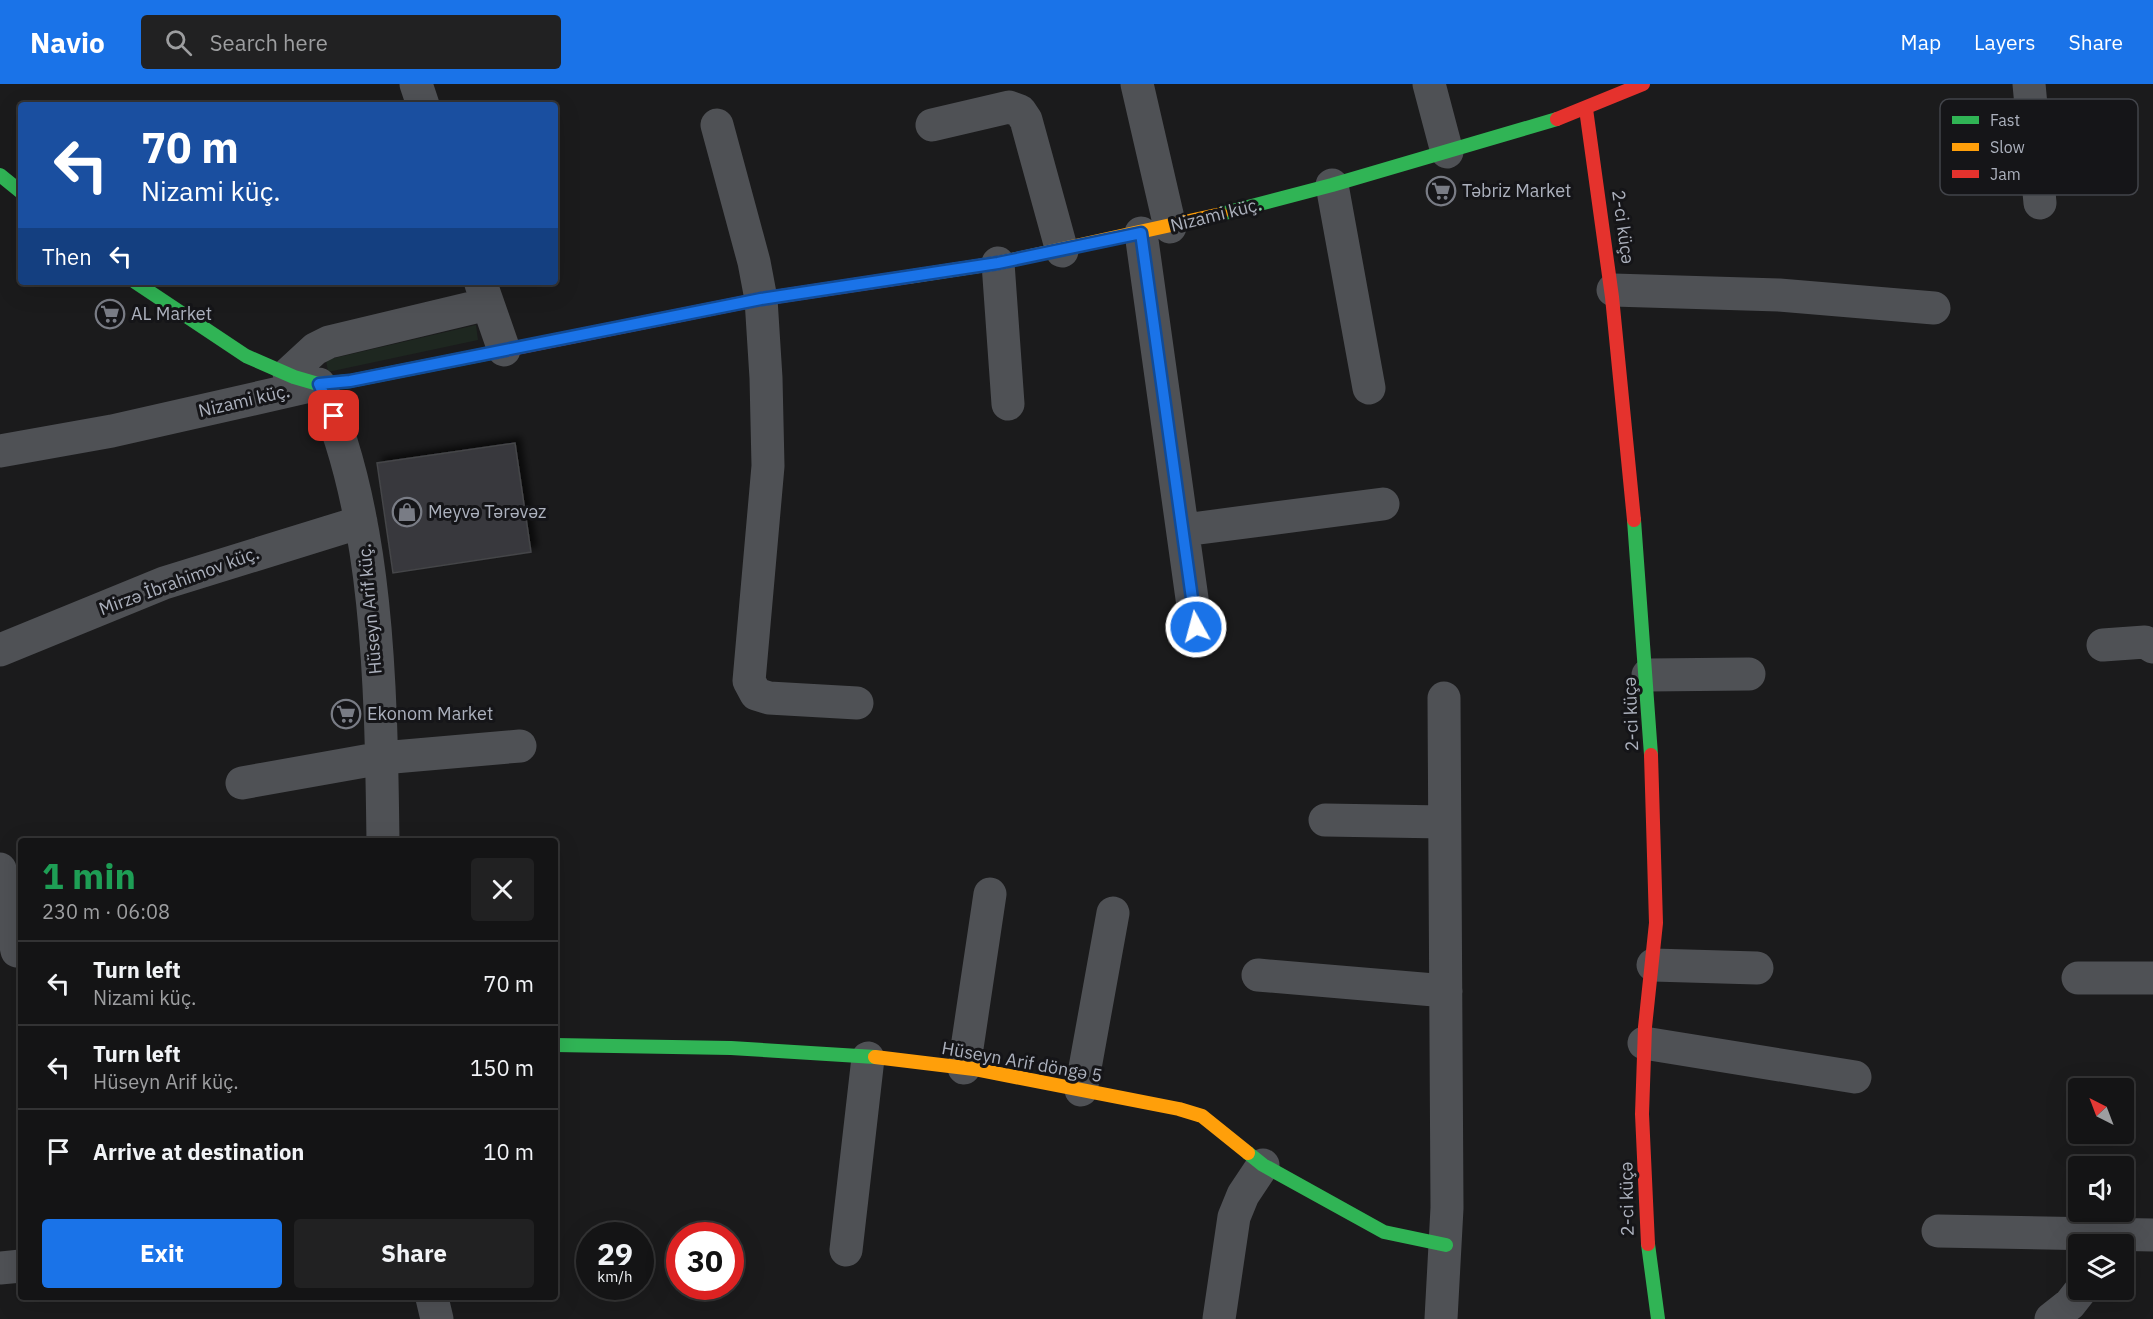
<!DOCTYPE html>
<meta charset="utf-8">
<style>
body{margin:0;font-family:"IBM Plex Sans",sans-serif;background:#212122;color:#f1f3f6;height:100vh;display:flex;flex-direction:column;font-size:22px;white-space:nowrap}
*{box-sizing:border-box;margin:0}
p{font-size:20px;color:#9d9ea0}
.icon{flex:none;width:33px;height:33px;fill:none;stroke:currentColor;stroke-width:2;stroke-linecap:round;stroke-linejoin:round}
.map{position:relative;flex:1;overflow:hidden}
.sheet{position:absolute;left:18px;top:754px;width:540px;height:462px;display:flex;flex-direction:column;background:#141415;border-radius:6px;box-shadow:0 6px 24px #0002,0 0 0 2px #333334}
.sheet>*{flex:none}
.guide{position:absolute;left:18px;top:18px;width:540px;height:183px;border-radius:6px;box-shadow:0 6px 24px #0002,0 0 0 2px #333334;background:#1a4fa0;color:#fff;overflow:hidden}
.needle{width:39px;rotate:318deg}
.tools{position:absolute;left:2068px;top:994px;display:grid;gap:12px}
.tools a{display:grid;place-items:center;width:66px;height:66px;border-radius:6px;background:#141415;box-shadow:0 6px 24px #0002,0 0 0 2px #333334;font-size:30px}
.speed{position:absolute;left:576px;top:1138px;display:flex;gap:12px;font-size:30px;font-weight:700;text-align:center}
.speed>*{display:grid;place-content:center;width:78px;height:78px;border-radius:50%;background:#141415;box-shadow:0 6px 24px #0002,0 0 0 2px #333334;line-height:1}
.speed small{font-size:15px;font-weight:400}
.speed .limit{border:9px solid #d22;background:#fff;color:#111}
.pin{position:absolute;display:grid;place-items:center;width:51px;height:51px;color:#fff;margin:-26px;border-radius:12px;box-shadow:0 3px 9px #0006}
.me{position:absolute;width:66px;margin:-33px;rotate:353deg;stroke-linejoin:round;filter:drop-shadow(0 0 4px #0008)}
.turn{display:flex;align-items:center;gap:21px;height:126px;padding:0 24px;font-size:27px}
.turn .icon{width:78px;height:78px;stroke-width:2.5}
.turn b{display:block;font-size:42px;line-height:51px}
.then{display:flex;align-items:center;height:57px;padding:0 24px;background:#0003;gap:12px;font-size:22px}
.round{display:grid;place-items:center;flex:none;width:63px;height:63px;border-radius:6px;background:#212122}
.head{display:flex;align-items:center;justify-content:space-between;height:102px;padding:0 24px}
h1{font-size:36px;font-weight:800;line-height:45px;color:#1e9e55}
.action{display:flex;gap:12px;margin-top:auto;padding:12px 24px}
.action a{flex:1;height:69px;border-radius:6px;background:#1a73e8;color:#fff;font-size:24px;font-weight:800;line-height:69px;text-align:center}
.action a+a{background:#212122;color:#f1f3f6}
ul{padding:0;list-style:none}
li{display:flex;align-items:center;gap:18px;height:84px;padding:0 24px;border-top:2px solid #333334}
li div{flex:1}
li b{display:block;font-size:22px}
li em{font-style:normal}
header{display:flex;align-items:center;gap:36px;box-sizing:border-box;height:84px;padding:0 30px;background:#1a73e8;color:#fff}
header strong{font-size:28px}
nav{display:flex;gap:33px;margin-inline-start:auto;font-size:21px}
.search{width:420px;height:54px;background:#212122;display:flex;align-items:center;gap:15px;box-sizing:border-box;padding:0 21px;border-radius:6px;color:#9d9ea0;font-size:22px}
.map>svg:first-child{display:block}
</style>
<header>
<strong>Navio</strong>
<div class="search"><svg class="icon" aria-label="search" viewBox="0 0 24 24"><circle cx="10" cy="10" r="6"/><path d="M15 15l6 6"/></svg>Search here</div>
<nav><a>Map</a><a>Layers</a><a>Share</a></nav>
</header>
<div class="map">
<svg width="2153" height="1235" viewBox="0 0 2153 1235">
<defs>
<filter id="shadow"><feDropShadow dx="5.5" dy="-5.5" stdDeviation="3" flood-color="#0009"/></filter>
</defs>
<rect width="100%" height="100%" fill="#1b1b1c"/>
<path fill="#1e2720" d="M476,241L478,256L328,288L326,276Z"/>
<path fill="#38393c" stroke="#444548" stroke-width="1.5" filter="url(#shadow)" d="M515,359L531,468L393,489L377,379Z"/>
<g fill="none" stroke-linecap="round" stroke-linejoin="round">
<path stroke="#4f5155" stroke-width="33" d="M416,0L423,21
M1137,0L1170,143
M1429,0L1447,68
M2029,0L2040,119
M717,41L754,178L761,215L766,294L768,382L749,597L756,610L769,614L857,619
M932,41L1009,23L1020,27L1026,36L1062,167
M1332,101L1369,304
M1141,149L1196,543
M998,179L1008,320
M481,200L504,266
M1613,206L1779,211L1934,224
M289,289L315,265L329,258L488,220
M0,367L112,347L319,300C380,431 381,614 383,758
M1184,446L1383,420
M2103,561L2145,558L2153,563
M0,566L164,499L361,438
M1648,591L1749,590
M242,699L382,674L520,662
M1325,736L1444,738
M0,785L17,867
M1653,881L1757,884
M1258,891L1446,907
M2078,894H2153
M1644,959L1855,993
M964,984L990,810
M1081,1006L1113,829
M1938,1147L2153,1151
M846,1166L868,974
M0,1184L21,1182
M432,1214L437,1235
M1219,1235L1234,1133L1243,1111L1263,1081
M1441,1235L1447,1124L1444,614
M2051,1235L2070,1220L2081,1206"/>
<path stroke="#30b455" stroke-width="14" d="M0,91L21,108
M1221,130L1332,101L1557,35
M135,198L246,272L294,293L318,300L350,297L491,269
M1634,436L1651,671
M555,961L731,964L875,973
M1248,1069L1263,1081L1384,1148L1446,1161
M1648,1160L1658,1235"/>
<path stroke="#ff9f0a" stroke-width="14" d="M907,193L998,179L1221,130
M875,973L974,985L1179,1025L1202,1032L1248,1069"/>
<path stroke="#e5322d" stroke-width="14" d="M1586,25L1612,213L1634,436
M1557,35L1643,0
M491,269L761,215L907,193
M1648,1160L1642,1030L1645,943L1656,839L1651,671"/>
</g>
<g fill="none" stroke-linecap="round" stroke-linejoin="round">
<g stroke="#114b97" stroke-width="15">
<path id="route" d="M334,332L319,300L350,297L761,215L998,179L1141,149L1196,543"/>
</g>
<use href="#route" stroke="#1a73e8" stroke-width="10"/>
</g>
<defs>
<g id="supermarket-ring" transform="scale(1.5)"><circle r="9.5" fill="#151518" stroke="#797c85" stroke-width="1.5"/><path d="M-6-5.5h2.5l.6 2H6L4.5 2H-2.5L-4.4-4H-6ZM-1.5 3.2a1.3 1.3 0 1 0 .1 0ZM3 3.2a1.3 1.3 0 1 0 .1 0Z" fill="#797c85"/></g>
<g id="shop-ring" transform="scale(1.5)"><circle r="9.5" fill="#151518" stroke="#797c85" stroke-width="1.5"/><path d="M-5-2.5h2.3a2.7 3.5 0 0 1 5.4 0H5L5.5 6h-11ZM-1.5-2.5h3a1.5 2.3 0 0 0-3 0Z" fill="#797c85"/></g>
</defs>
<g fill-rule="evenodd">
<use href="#supermarket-ring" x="1441" y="107"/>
<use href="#supermarket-ring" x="110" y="230"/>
<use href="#shop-ring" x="407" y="428"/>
<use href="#supermarket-ring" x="346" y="630"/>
</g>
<g text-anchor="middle" stroke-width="6" stroke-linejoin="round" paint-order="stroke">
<g font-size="18" fill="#acb1bd" stroke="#151518" text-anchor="start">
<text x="1462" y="113">Təbriz Market</text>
<text x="131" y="236">AL Market</text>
<text x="428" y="434">Meyvə Tərəvəz</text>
<text x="367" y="636">Ekonom Market</text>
</g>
<g font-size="18" fill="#acb1bd" stroke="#151518">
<text transform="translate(1216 131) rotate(-14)" y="6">Nizami küç.</text>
<text transform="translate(1623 143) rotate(82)" y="6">2-ci küçə</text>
<text transform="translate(244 317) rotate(-13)" y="6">Nizami küç.</text>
<text transform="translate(179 497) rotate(-20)" y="6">Mirzə İbrahimov küç.</text>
<text transform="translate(370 525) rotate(-95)" y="6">Hüseyn Arif küç.</text>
<text transform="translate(1631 630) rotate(-92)" y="6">2-ci küçə</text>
<text transform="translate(1022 978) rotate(10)" y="6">Hüseyn Arif döngə 5</text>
<text transform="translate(1627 1115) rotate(-91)" y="6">2-ci küçə</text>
</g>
</g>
<rect x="1940" y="15" width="198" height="96" rx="9" fill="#151518" stroke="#42444a" stroke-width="1.5"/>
<rect x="1952" y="32" width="27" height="8" fill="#30b455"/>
<rect x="1952" y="59" width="27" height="8" fill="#ff9f0a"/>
<rect x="1952" y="86" width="27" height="8" fill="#e5322d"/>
<g font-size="16" fill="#acb1bd">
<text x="1990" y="42">Fast</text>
<text x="1990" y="69">Slow</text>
<text x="1990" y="96">Jam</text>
</g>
</svg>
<div class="tools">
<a><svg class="needle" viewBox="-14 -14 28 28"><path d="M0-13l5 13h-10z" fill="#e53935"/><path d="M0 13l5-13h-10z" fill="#9d9ea0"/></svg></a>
<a><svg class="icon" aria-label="sound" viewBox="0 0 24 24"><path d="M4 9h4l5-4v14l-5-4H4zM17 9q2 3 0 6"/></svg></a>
<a><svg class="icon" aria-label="layers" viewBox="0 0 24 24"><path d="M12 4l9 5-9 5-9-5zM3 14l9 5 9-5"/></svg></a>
</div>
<div class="speed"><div>29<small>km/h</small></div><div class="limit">30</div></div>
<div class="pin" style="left:334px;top:332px;background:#d93025"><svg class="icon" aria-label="arrive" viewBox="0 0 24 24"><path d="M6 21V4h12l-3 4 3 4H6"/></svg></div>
<svg class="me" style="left:1196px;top:543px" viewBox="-20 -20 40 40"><circle r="17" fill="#1a73e8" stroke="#fff" stroke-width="3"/><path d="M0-11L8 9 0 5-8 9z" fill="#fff"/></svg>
<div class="guide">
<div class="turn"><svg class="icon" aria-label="left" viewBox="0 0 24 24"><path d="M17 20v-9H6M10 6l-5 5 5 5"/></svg><div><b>70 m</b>Nizami küç.</div></div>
<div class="then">Then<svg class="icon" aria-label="left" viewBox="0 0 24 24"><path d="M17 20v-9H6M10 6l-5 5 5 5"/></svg></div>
</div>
<section class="sheet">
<div class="head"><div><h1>1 min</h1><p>230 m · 06:08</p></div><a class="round"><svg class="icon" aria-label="close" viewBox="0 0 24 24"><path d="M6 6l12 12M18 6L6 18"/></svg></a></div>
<ul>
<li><svg class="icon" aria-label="left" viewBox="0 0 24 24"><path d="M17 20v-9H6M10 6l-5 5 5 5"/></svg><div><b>Turn left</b><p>Nizami küç.</p></div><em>70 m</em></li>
<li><svg class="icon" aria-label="left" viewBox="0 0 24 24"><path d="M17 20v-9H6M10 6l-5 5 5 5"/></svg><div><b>Turn left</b><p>Hüseyn Arif küç.</p></div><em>150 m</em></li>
<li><svg class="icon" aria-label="arrive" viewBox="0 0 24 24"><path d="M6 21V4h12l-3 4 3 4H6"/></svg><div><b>Arrive at destination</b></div><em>10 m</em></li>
</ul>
<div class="action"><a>Exit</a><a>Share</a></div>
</section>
</div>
